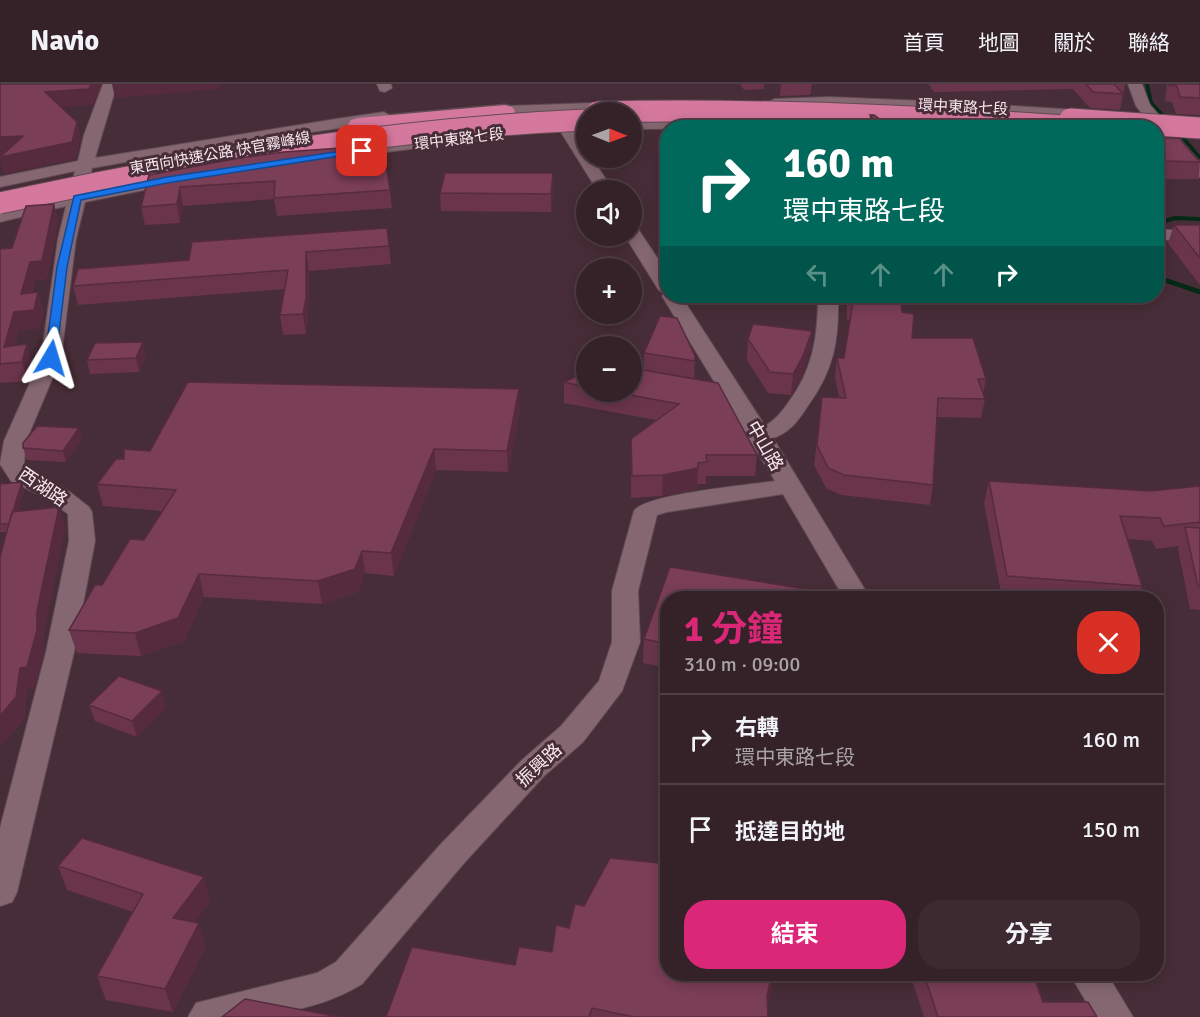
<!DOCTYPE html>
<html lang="zh-TW">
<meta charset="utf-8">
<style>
body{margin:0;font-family:Signika,"Noto Sans TC",sans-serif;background:#3d2a31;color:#f1f3f6;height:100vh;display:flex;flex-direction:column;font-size:22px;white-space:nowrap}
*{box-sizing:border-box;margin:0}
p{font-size:20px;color:#aaa4a8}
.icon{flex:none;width:33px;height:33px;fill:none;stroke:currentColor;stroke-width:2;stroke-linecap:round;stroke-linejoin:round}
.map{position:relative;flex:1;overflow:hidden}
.sheet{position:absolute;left:660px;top:507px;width:504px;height:390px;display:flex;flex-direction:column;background:#352229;border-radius:24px;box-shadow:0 3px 15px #0003,0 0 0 2px #4f3f46}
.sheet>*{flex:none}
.guide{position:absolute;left:660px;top:36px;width:504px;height:183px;border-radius:24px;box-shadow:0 3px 15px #0003,0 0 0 2px #4f3f46;background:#00695c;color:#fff;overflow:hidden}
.needle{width:39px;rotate:91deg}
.fabs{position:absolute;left:576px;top:18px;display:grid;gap:12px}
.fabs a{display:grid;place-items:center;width:66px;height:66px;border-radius:50%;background:#352229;box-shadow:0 3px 15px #0003,0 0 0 2px #4f3f46;font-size:30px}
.pin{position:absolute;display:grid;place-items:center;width:51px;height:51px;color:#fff;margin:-26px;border-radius:12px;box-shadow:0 3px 9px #0006}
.me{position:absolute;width:66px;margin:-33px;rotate:7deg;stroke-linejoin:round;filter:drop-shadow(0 0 4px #0008)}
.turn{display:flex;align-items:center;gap:21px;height:126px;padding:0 24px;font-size:27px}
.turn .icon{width:78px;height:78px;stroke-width:2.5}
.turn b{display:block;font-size:42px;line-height:51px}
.lanes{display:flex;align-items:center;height:57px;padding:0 24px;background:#0003;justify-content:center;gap:30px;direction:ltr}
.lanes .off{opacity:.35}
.round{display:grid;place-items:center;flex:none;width:63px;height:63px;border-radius:24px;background:#3d2a31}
.head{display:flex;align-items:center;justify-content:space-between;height:102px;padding:0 24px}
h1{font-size:36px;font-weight:700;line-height:45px;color:#db2777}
.primary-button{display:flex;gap:12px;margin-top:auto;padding:12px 24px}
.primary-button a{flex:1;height:69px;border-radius:24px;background:#db2777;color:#fff;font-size:24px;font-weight:700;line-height:69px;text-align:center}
.primary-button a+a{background:#3d2a31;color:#f1f3f6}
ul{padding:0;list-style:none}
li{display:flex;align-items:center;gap:18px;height:90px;padding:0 24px;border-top:2px solid #4f3f46}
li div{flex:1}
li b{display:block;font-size:22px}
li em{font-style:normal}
header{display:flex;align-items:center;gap:36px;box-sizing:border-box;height:84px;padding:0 30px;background:#352229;border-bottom:2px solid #4f3f46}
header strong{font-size:28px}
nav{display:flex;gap:33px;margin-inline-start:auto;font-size:21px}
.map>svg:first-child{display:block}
</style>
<header>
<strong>Navio</strong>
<nav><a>首頁</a><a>地圖</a><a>關於</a><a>聯絡</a></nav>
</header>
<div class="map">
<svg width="1200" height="933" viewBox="0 0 1200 933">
<rect width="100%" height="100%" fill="#472d37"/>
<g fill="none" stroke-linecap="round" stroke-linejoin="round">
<path stroke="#042917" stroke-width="4" d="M1147,0L1151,19L1166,35
M1177,47L1200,74
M1156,140L1175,134L1200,135"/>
<path stroke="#042917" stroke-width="4.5" d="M1156,169V177
M1156,193L1200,208"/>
<g stroke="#614c54" stroke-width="2">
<path id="minor" d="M103,0H117L95,74L336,35L384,28L392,33L384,38L239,58L92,84L87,107L179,89L187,94L179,99L85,118L76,155L61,274L26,357L24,380L28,387L66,405L89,423L92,428L95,457L74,568L17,808L12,818L0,822V744L46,568L69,457L68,430L48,415L11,397L0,380L4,357L41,274L58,155L66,122L0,138V128L69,111L75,87L0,103V93L78,77L84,51Z
M377,0H391L392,4L385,8L380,7Z
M1128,0H1142L1150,21L1200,78V93L1194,91L1156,47V44H1153L1136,22Z
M829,13L950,18L1094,27L1102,32L1094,37C987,29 881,20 774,23L767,19L774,15Z
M621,18L628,22L626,25L563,29L586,64V74H592L613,106H597L549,29L480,31L473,27L480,23Z
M793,34L823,41L825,44L632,45V36Z
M476,48L481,50L484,53L481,56L348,73L340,68L348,63Z
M632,144L638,145L668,190V212H681L765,342C775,336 782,328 788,319C813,286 818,252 818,212H838C839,257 834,286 807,323C798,337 789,349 773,354L870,514H844L783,410L667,428L657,431L638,507L640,558L622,607L583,658L544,692L464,779L362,900C308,933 249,933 188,933L196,919L317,889L336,878L440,761L522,676L561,642L599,597L612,558V507L634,427C645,410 750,401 775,397L662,212L664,210L658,205L625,152H632Z
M1156,145L1200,148V158L1156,155Z
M1070,890H1107L1133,933H1095Z"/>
</g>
<g stroke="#614c54" stroke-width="3">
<path id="highway" d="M505,21L512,23L515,27L512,31L358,46L351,44L348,40L351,36L358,34Z
M793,33L895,38L902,40L905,44L786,43L783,39L786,35Z"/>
</g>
<use href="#minor" fill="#846771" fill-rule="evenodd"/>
<use href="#highway" fill="#d5789e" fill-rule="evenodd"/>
<g stroke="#614c54" stroke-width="23" stroke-linecap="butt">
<path id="highway-bridge" d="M597,28C763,24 928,32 1093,44
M1070,35L1200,44
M0,119C194,77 388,45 586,36"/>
</g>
<use href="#highway-bridge" stroke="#d5789e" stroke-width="21"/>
</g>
<path fill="#6a354b" d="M740,0H764V5L744,6Z
M781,0H812L810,11L780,12Z
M929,0H1126L1125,1L1120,26L1090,24L1073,5L934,8Z
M1167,0H1200V31L1176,30L1172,18L1165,17Z
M870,31L892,44H818L819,39H853L869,37Z
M1157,54L1200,76L1199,95H1160L1156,91Z
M233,75L390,106L392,124L277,132L274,115L183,122L180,139L145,141L141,123Z
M553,107L551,128L441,127L440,109Z
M54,120L58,137L47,195L35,196L32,209L44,227L39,244L19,246L15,262L32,279L28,297L0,299V165L12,164Z
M1174,141H1200V201L1168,159Z
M387,144L391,180L309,187L308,234L306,250L283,251L280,231L285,205L78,221L73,202L189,176Z
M845,212H901L902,228L912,254L986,295L983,309L985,315L981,334L937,333L933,401L930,421L841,411L826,404L814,381L822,313H839L835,293L837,274H844L850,236H847V220L845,219Z
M812,247L810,267L801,293L791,311L768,309L747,276L748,255Z
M644,269L695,272L694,295L757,371L755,392H706V400H698L697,405L662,412L631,414V355L656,336L564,319V298L586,288V308H632V284L644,286Z
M146,272L139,288L90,290L87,276Z
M520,326L508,388L436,386L394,492L365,489L358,508L322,520L204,513L184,557L141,572L77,569L69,546L102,501L144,456L162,427L103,422L97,400L124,375L150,367Z
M79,344L82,355L66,378L27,376L23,364Z
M989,397L1150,407L1200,402V526L1190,525L1178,465L1179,462L1156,465L1152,457L1128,455L1142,502L1138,514H1002L984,419Z
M22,398L24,406L18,427L59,423L65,443L44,548V567L34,604L27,605L24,635L0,663V473L7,448H0V400Z
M668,514V584L643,579L644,555Z
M668,599V633L663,632L664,609Z
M89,621L166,623L137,653L95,637Z
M58,782L210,817L195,838L206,863L173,928L106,916L97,892L133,828L67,806Z
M515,881L768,920V933H386Z
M910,890H1033L1043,918L1097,933H924Z"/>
<path fill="#562b3d" d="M91,0H102L93,21L49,24L45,8Z
M112,0H219L220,5L115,14Z
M77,38L81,54L76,75L4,90L0,76V73L16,69L0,71V53Z
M553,89V107L551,128V110Z
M180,103L183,122L180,139L177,120Z
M54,120L58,137L47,195L35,196L27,226L38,208L44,227L39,244L19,246L11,279L4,263L14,228L21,210L30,178Z
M306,168L309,187L308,234L306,250L303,230Z
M812,247L810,267L801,293L791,311L793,290Z
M143,258L146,272L139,288L136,274Z
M27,260L32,279L28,297L22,278Z
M519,305L520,326L508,388L507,367Z
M79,344L82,355L66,378L63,367Z
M434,365L436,386L394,492L391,469Z
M698,384L697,405L662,412L663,391Z
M22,398L24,406L12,447L10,440Z
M59,423L65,443L44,548V567L34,604L27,605L24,635L0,663V632L20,584L37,527Z
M362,467L365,489L358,508L322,520L318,497Z
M199,490L204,513L184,557L141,572L135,549Z
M162,607L166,623L137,653L132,637Z
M204,793L210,817L181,858L173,834Z
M199,839L206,863L173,928L165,905Z
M772,890H775L765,933L767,912Z"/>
<path fill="#7b3e57" stroke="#562b3d" stroke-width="1.5" d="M0,0H91L89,5L45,8L77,38L72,58L0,73L23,52L0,53Z
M1086,0H1114L1123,10L1093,8Z
M1169,0H1200V14L1180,13L1177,2L1169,1Z
M870,31H874L892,44H825L819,39L846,35L853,39L874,36Z
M1157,54H1179L1197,75L1200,76V78L1164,77L1156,67V59H1161Z
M383,61L390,106L274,114L275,97L180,103L177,120L141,123L149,91L233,75L284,68Z
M445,89H553L551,110L440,109Z
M54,120L42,177L30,178L21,210L38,208L34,226L14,228L4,263L27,260L22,278L0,280V165L12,164L26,122Z
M1174,141H1200V174Z
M387,144L389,162L306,168V214L303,230L280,231L288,186L73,202L78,185L189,176L192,158Z
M850,212H901L902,228L914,230L912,254H973L986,295H978L985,315L938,314L933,401L844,391L828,384L817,361L822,313L846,314L837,274H844L853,218H850Z
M660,232L677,234L695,272V277L644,269Z
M753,240L812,247L803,272L793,290L770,288L748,255Z
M143,258L136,274L87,276L95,259Z
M632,282V284L718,299L757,371H706L707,378L698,379V384L663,391L632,392L631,355L679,320L613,308H632Z
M586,288V303L564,298Z
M188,298L519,305L507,367L434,365L391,469L362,467L355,485L318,497L199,490L178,534L135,549L69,546L95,501H102L130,455L144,456L176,406L97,400L116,375H124V365L150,367Z
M37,342L79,344L63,367L23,364V359Z
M989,397L1150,407L1200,402V438L1164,442L1160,434L1120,432L1142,502L1007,492Z
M22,398L9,440H0V400Z
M59,423L37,527V546L27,583L20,584L16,613L0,632V473L12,428Z
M1185,443L1200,444V502H1198Z
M670,483L848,512L849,514H668V560L644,555Z
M119,592L162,607L132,637L89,621Z
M668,599V609H664Z
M82,754L204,793L173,834L199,839L165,905L97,892L143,810L58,782Z
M610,774L668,780V890H772L767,912L768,933H634L592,924L589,933H386L412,863L515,881L519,863L552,868L556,841L569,844L575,820L584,822Z
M924,890H1033L1043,918H1088L1097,933H938Z
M245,915L339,933H222Z"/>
<path fill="#1a73e8" stroke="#114b97" stroke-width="1.5" d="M362,64L365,65V68L167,99L81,116L67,183L56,274L51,278L45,274L57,183L74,112L167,93Z"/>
<g text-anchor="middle" stroke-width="6" stroke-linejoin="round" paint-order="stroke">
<g font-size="15" fill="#f9e8ed" stroke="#472d37">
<text transform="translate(963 23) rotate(3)" y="5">環中東路七段</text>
<text transform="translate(459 55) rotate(-7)" y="5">環中東路七段</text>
<text transform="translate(220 69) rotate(-10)" y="5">東西向快速公路 快官霧峰線</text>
</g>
<g font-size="18" fill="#f9e8ed" stroke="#472d37">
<text transform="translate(765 362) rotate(60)" y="6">中山路</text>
<text transform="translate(43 403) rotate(34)" y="6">西湖路</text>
<text transform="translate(539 681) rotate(-43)" y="6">振興路</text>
</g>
</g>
</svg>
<div class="fabs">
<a><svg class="needle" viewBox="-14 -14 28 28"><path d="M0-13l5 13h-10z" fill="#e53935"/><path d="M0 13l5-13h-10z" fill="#aaa4a8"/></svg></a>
<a><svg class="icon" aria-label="sound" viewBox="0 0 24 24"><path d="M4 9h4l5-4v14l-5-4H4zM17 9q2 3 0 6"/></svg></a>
<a>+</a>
<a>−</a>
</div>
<div class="pin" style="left:362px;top:67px;background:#d93025"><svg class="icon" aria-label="arrive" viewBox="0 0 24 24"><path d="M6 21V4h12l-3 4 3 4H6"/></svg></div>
<svg class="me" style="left:51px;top:274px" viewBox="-20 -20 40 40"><path d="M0-17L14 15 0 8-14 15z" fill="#1a73e8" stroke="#fff" stroke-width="4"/></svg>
<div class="guide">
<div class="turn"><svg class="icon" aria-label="right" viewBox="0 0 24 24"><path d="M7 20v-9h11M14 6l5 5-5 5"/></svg><div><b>160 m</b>環中東路七段</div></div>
<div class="lanes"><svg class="icon off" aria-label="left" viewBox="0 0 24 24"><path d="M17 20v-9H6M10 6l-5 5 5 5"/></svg><svg class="icon off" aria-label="ahead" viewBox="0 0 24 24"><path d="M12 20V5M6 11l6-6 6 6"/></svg><svg class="icon off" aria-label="ahead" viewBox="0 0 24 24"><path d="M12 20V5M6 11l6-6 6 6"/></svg><svg class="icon" aria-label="right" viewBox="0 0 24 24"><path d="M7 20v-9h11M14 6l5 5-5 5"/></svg></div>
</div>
<section class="sheet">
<div class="head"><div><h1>1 分鐘</h1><p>310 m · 09:00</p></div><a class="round" style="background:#d93025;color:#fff"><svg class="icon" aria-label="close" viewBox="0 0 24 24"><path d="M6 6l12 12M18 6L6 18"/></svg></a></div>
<ul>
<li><svg class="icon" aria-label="right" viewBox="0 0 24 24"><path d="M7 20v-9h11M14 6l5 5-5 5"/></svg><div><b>右轉</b><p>環中東路七段</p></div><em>160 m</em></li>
<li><svg class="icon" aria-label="arrive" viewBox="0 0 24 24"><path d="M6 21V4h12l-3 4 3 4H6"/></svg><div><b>抵達目的地</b></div><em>150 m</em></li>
</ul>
<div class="primary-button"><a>結束</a><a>分享</a></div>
</section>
</div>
